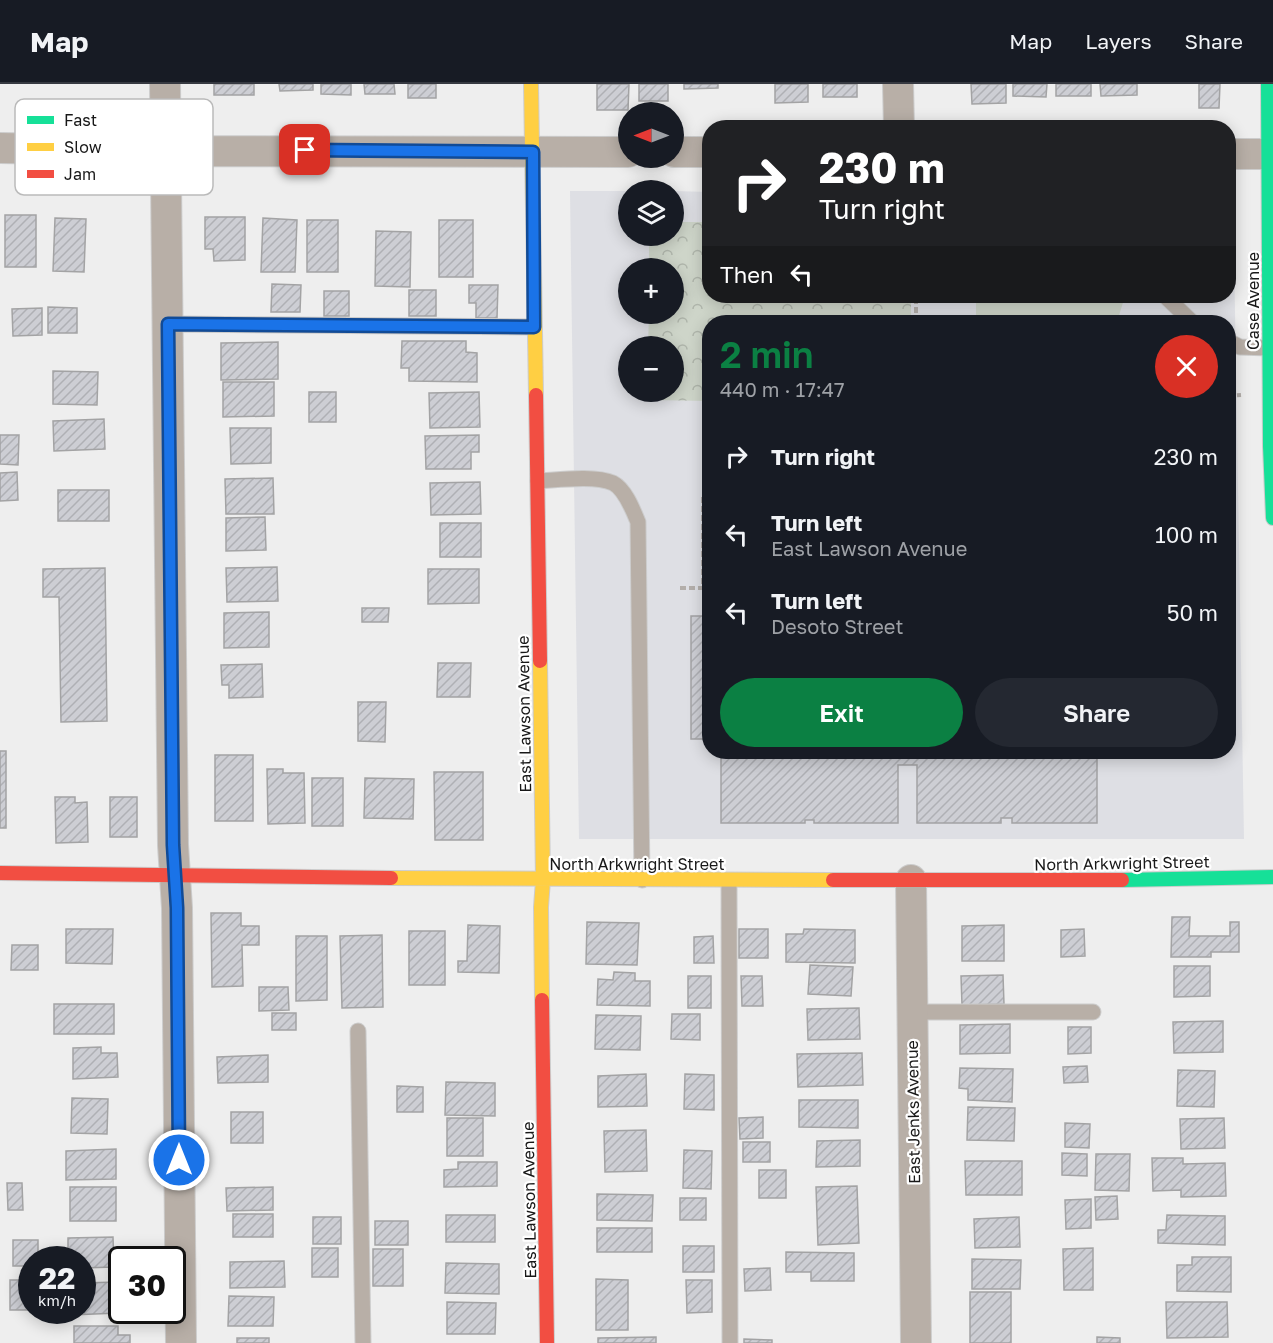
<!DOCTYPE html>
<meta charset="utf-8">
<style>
body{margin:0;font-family:"Golos Text",sans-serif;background:#242831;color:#f1f3f6;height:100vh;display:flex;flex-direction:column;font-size:22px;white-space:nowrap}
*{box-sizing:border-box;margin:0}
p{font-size:20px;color:#9ea1a6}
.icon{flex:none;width:33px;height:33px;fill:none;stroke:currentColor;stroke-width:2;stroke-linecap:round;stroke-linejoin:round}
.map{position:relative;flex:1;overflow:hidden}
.side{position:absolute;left:702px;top:231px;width:534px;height:444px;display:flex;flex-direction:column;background:#171b24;border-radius:24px;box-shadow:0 3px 15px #0003}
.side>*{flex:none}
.guide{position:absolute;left:702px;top:36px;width:534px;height:183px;border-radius:24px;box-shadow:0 3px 15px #0003;background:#202124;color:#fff;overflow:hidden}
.needle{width:39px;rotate:270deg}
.controls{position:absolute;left:618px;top:18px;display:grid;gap:12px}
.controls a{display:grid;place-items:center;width:66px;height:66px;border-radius:50%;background:#171b24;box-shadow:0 3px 15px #0003;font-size:30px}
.speed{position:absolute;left:18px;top:1162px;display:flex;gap:12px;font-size:30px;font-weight:700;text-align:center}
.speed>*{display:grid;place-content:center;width:78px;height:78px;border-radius:50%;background:#171b24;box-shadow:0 3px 15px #0003;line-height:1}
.speed small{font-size:15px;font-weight:400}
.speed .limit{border:3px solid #111;border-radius:9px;background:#fff;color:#111}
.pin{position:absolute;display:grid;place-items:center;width:51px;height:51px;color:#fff;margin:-26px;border-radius:12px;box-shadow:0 3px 9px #0006}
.me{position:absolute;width:66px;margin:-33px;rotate:0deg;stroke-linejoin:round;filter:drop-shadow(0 0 4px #0008)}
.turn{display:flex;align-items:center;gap:21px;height:126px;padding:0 18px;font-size:27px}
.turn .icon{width:78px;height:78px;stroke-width:2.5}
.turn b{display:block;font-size:42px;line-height:51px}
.then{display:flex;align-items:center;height:57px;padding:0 18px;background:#0003;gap:12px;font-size:22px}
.round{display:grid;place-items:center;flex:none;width:63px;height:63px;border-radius:32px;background:#242831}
.headline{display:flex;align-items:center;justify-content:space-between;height:102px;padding:0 18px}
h1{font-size:36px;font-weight:600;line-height:45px;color:#0b8043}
.button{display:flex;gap:12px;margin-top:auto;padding:12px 18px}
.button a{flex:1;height:69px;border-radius:36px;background:#0b8043;color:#fff;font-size:24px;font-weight:600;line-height:69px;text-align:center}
.button a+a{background:#242831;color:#f1f3f6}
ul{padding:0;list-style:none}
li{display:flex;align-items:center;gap:18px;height:78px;padding:0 18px}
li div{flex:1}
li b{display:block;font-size:22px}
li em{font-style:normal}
header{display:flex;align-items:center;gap:36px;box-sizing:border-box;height:84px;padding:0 30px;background:#171b24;border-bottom:2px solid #363941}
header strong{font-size:28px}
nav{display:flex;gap:33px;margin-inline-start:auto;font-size:21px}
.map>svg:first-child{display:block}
</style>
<header>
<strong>Map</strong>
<nav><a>Map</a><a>Layers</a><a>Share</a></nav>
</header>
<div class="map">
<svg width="1273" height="1259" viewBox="0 0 1273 1259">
<defs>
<pattern id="forest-crowns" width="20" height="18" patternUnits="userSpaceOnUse" patternTransform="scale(1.5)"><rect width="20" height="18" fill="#ced5c9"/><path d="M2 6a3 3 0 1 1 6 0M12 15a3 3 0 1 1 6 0" fill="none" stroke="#b0b6ac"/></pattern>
<pattern id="building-hatch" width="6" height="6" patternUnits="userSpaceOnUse" patternTransform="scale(1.5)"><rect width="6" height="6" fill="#cdced4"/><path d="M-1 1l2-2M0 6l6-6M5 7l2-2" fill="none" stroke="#afb0b5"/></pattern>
</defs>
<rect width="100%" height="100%" fill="#eee"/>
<path fill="#dedfe4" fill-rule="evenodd" d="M570,107H628V152H674V107L709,108L710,212H1228V110H1233L1244,755H579ZM628,184H674V230H628ZM710,238H1228V668H710ZM628,262H674V308H628Z"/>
<path fill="url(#forest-crowns)" d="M674,138H709L710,212H911V238H710L709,317L648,316V308H674V262H648L649,230H674V184H649V152H674Z"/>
<path fill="#ced5c9" d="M976,212H1125L1117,238H976Z"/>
<path fill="url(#building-hatch)" stroke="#a3a3a4" stroke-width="1.5" d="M214,0H254V11H214Z
M279,0H313V6L280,7Z
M321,0H351V11L321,10Z
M364,0H394L395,10H365Z
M408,0H436V14H408Z
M597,0H629L628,26H597Z
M639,0H668V17H639Z
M684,0H718V4L684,5Z
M775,0H808V18L775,19Z
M823,0H857V13H823Z
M971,0H1006V19L972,20Z
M1013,0H1047L1046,13L1013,12Z
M1056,0H1091V12H1056Z
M1100,0H1137V11L1101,12Z
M1199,0H1220L1219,24H1199Z
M5,131H36V183H5Z
M205,133H245V176L214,177L213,165H205Z
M55,134L86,135L84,188L53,187Z
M263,134L297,136L295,188H261Z
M307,136H338V188H307Z
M439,136H473V193H439Z
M376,147L411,148L410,203L375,202Z
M272,200L301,201L300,228H271Z
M469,201H498L497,234H476V219H469Z
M409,206H436V232H409Z
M324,207H349V232H324Z
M48,223L77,224V249H48Z
M42,224V251L13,252L12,225Z
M402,257H466V268L477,269V298L409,297V284H401Z
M278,258V295L221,296V259Z
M53,287L98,288L97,321L53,320Z
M223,298H274V332L223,333Z
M309,308H336V338H309Z
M479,308L480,343L430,344L429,309Z
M104,335L105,365L54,367L53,337Z
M230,344H271V379L231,380Z
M0,351H19L18,381L0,380Z
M479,351V368H471V385H426L425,352Z
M17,388L18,416L0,417V389Z
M273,394L274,430H226L225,395Z
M480,398L481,430L431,431L430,399Z
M58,406H109V437H58Z
M265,433L266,466L226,467V434Z
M440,439H481V473H440Z
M277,483L278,517L227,518L226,484Z
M105,484L107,637L61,638L59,513H43V485Z
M428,485H479V519L428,520Z
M362,524H389L388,538H362Z
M269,528V563L224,564V529Z
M691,532H710V655H691Z
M438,579H471L470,613H437Z
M262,580L263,613L229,614V601H222L221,581Z
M358,618H386L385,658L358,657Z
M0,667H6V744H0Z
M721,668H1097V739H1012V734H1001V739H917V681H898V739H814V736H805V739H721Z
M215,671H253V737H215Z
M267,685H283V689H304L305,739L268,740Z
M434,688H483V756H435Z
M312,694H343V742H312Z
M365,694L414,695L413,735L364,734Z
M55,713H75V719L87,718L88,758L56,759Z
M110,713H137V753H110Z
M211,829H241V842H259V861H242L243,902L212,903Z
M1172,833H1190L1189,852H1230V838H1239V868H1211V873H1171Z
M587,838L639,839L637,881L586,880Z
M468,841L500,842L499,889L458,888V877H467Z
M1004,841V877H962V842Z
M66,845H113L112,880L66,879Z
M739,845H768V874H739Z
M804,845L855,846V879L786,878V850H803Z
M1084,845L1085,872L1061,873V846Z
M409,847H445V901H409Z
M382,851L383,923L342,924L340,852Z
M296,852H327V916L296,917Z
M713,852L714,879H694V853Z
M12,861H38V886H11Z
M810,881L853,883L851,912L808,910Z
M1174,882H1210V912L1174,913Z
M614,888L635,889V897H650V922L597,921L598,895L613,896Z
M1003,891L1004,920L962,921L961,892Z
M688,892H711V924H688Z
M741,892H762L763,922H742Z
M259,903H288L289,926L259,927Z
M54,920H114V950H54Z
M859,924L860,955L808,956L807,925Z
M272,929H296V946H272Z
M672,930H700V956L671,955Z
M596,931L641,932L640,966L595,965Z
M1223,937V968L1174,969L1173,938Z
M1010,940V969L960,970V941Z
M1068,943H1091V969L1068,970Z
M101,963V969H117L118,993L73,995V964Z
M862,969L863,1001L798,1003L797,970Z
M268,971V998L218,999L217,973Z
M1087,982L1088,998L1064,999L1063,983Z
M960,984L1013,985L1012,1018L968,1016V1005L959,1004Z
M1178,986L1215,987L1214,1023L1177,1022Z
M646,990L647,1022L598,1023V992Z
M685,990L714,991V1026L684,1025Z
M446,998L495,999V1032L445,1031Z
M397,1002L423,1003V1028H397Z
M72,1014L108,1015L107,1050L71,1049Z
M799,1016H858V1044L799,1043Z
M968,1023L1015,1024L1014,1057L967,1056Z
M231,1028H263V1059H231Z
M763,1033V1054L740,1055L739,1034Z
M447,1034H483V1072H447Z
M1224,1034L1225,1064L1181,1065L1180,1035Z
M1065,1039L1090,1040L1089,1064L1065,1063Z
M646,1046L647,1087L605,1088L604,1047Z
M860,1056V1082L816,1083L817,1057Z
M743,1058H770V1078H743Z
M116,1065V1095L66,1096V1067Z
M684,1066L712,1067L711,1105L683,1104Z
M1062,1069L1087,1070V1092L1062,1091Z
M1096,1070H1130L1129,1107L1095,1106Z
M1152,1074H1183V1080L1225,1079L1226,1112L1181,1113V1106L1153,1107Z
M965,1077H1022V1111H966Z
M458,1078H497V1102L444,1103V1086L458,1085Z
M759,1086H786V1114H759Z
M7,1099H22L23,1126H8Z
M857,1102L859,1159L818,1161L816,1103Z
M70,1103H116V1137H70Z
M273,1103V1126L227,1127L226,1104Z
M597,1110L653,1111L652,1137L597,1136Z
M1117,1112L1118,1135L1096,1136L1095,1113Z
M680,1114H706V1136H680Z
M1091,1115V1144L1066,1145L1065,1116Z
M233,1130H273V1153H233Z
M446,1131H495V1158H446Z
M1167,1131L1225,1132V1161L1158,1159V1146H1166Z
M313,1133H341V1160H313Z
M1019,1133L1020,1163L975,1164L974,1135Z
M375,1137H408V1161H375Z
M597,1144H652V1168H597Z
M113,1153L114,1183L82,1184V1176H68V1154Z
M13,1156H38V1176H32V1182H13Z
M683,1162H714V1188H683Z
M312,1164H338V1193H312Z
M1093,1164V1206H1064L1063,1165Z
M373,1165H403V1202H373Z
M786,1168L854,1169V1197H811V1188H786Z
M1192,1173H1231V1208L1177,1207V1181H1192Z
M972,1175L1021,1176L1020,1205H972Z
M284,1177L285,1203L230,1204V1178Z
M446,1179L499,1180V1210L445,1209Z
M770,1184L771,1206L745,1207L744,1185Z
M596,1195L628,1196V1246H596Z
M10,1196H32V1226H10Z
M686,1196H712V1228L687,1229Z
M117,1198L118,1229L71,1231V1227H82V1199Z
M970,1208H1011V1259H970Z
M229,1212L274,1213L273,1242H228Z
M447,1218L496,1219L495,1250H447Z
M1166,1218H1227L1228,1253L1167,1254Z
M74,1242H118V1251H130V1259H74Z
M656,1253V1259H598V1254Z
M1097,1253L1120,1254V1259H1097Z
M237,1254H269V1259H237Z
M744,1255L772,1256V1259H744Z"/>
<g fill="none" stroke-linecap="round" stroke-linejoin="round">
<g stroke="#ccc" stroke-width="17">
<path id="lane" d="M1165,212L1192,238
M168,240L534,243
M1228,257L1240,263L1269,264
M538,397C558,396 594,391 613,399C625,405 633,426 638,438L642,796
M729,797L730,1259
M912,928H1093
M358,947L363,1259"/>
</g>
<g stroke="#ccc" stroke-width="32">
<path id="street" d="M165,0L173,761L177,824L181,1259
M898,0L899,44
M0,64L166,67L628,68
M674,68H710
M1228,70H1273
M911,796L916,1259"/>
</g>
<g stroke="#ccc" stroke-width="16">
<path id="fast" d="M1268,0L1270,362L1273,434
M1122,796L1273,793"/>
</g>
<g stroke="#ccc" stroke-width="16">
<path id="slow" d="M531,0L536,311
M540,577L543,796L541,823L542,916
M391,794L833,796"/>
</g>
<g stroke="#ccc" stroke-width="16">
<path id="jam" d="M536,311L540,577
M0,789L391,794
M833,796H1122
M542,916L547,1259"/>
</g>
<path stroke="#b3aeaa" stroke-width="4" stroke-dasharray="6 3" stroke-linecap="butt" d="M916,238V212
M1228,312L1241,311
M680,504H703V413H710"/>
<use href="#lane" stroke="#b8afa7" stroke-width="15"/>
<use href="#street" stroke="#b8afa7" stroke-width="30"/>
<use href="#fast" stroke="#16e098" stroke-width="14"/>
<use href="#slow" stroke="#ffcf43" stroke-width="14"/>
<use href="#jam" stroke="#f24e42" stroke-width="14"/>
</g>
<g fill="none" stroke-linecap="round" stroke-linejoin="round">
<g stroke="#114b97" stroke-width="15">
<path id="route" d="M179,1076L177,824L173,761L168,240L534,243L533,68L305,66"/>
</g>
<use href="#route" stroke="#1a73e8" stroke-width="10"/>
</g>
<g text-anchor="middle" stroke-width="4.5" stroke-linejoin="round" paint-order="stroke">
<g font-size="16" fill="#181818" stroke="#fff">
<text transform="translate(1253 217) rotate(-90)" y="6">Case Avenue</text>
<text transform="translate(524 630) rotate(-91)" y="6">East Lawson Avenue</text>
<text transform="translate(1122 779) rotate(-1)" y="6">North Arkwright Street</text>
<text x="637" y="786">North Arkwright Street</text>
<text transform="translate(913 1028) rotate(-91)" y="6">East Jenks Avenue</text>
<text transform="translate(529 1116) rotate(-91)" y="6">East Lawson Avenue</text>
</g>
</g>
<rect x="15" y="15" width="198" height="96" rx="9" fill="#fff" stroke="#bababa" stroke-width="1.5"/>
<rect x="27" y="32" width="27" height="8" fill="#16e098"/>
<rect x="27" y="59" width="27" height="8" fill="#ffcf43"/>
<rect x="27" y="86" width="27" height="8" fill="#f24e42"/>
<g font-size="16" fill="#181818">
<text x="64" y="42">Fast</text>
<text x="64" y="69">Slow</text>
<text x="64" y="96">Jam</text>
</g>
</svg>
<div class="controls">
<a><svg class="needle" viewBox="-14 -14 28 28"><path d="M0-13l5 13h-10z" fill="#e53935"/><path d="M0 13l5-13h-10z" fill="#9ea1a6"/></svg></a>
<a><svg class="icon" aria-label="layers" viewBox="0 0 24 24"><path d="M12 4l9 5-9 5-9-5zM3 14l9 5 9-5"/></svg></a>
<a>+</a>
<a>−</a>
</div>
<div class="speed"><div>22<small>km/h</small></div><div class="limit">30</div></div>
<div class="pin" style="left:305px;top:66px;background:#d93025"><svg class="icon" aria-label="arrive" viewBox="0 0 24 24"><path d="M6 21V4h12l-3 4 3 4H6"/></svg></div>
<svg class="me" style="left:179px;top:1076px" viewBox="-20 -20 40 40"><circle r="17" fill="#1a73e8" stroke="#fff" stroke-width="3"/><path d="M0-11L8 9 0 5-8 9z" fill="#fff"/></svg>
<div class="guide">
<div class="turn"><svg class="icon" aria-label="right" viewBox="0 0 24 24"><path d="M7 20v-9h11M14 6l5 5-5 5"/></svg><div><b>230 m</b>Turn right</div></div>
<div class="then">Then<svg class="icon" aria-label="left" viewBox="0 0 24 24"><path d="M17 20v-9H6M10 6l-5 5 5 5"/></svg></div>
</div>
<section class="side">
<div class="headline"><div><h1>2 min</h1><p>440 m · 17:47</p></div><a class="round" style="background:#d93025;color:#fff"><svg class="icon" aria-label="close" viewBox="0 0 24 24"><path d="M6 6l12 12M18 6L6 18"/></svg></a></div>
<ul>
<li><svg class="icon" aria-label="right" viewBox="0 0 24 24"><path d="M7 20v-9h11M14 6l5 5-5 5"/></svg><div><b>Turn right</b></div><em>230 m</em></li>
<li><svg class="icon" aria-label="left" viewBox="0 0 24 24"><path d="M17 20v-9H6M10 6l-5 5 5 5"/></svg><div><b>Turn left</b><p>East Lawson Avenue</p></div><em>100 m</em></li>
<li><svg class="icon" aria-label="left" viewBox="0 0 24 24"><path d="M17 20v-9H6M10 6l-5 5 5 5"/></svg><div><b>Turn left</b><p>Desoto Street</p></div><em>50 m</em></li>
</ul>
<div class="button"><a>Exit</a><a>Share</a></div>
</section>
</div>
